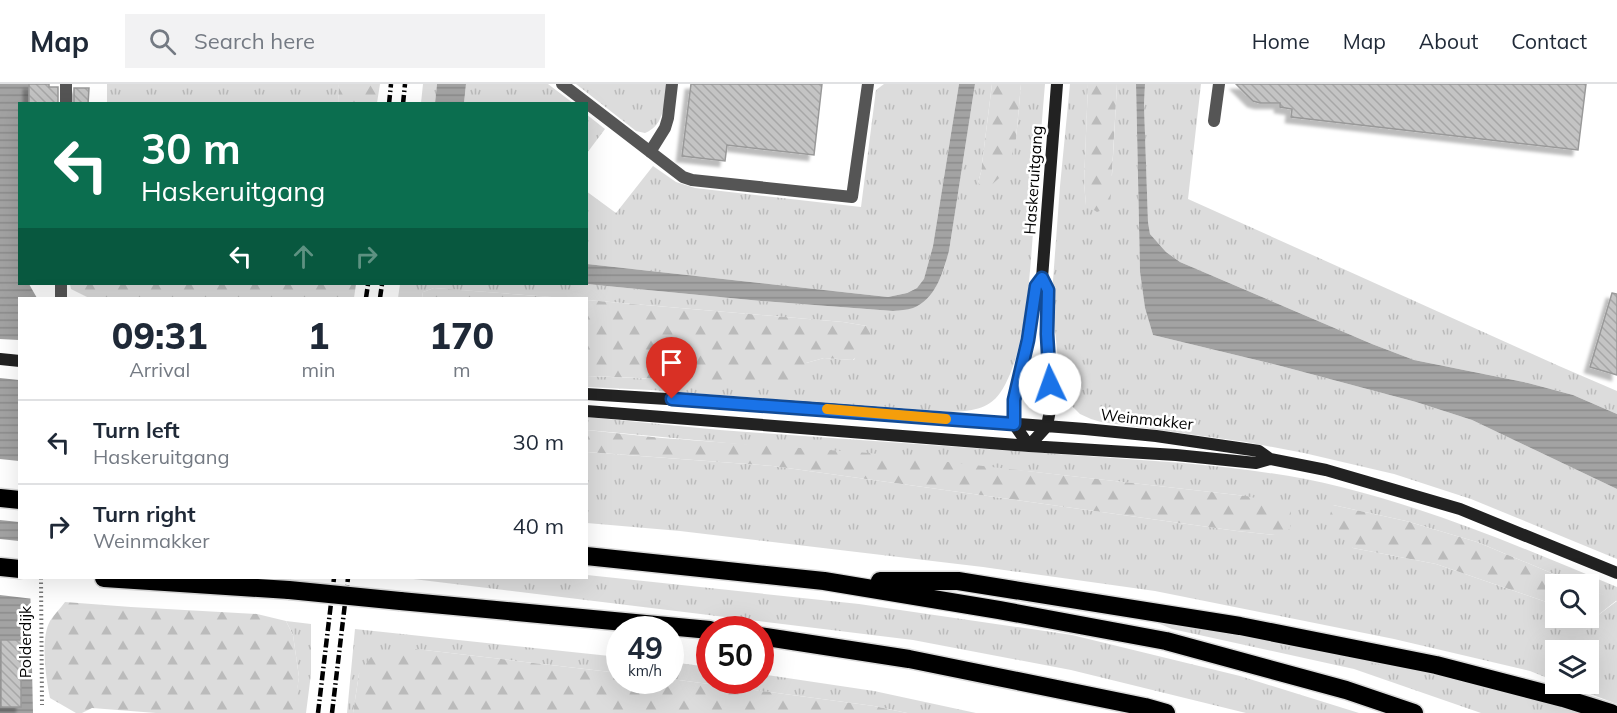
<!DOCTYPE html>
<style>
body{margin:0;font-family:Mulish,sans-serif;background:#f2f2f3;color:#1f2937;height:100vh;display:flex;flex-direction:column;font-size:22px;white-space:nowrap}
*{box-sizing:border-box;margin:0}
p{font-size:20px;color:#747a83}
.icon{flex:none;width:33px;height:33px;fill:none;stroke:currentColor;stroke-width:2;stroke-linecap:round;stroke-linejoin:round}
.map{position:relative;flex:1;overflow:hidden}
.details{position:absolute;left:18px;top:213px;width:570px;height:282px;display:flex;flex-direction:column;background:#fff;border-radius:0px;box-shadow:0 6px 24px #0002}
.details>*{flex:none}
.guide{position:absolute;left:18px;top:18px;width:570px;height:183px;border-radius:0px;box-shadow:0 6px 24px #0002;background:#0b6e4f;color:#fff;overflow:hidden}
.controls{position:absolute;left:1545px;top:490px;display:grid;gap:12px}
.controls a{display:grid;place-items:center;width:54px;height:54px;border-radius:0px;background:#fff;box-shadow:0 6px 24px #0002;font-size:30px}
.speed{position:absolute;left:606px;top:532px;display:flex;gap:12px;font-size:30px;font-weight:700;text-align:center}
.speed>*{display:grid;place-content:center;width:78px;height:78px;border-radius:50%;background:#fff;box-shadow:0 6px 24px #0002;line-height:1}
.speed small{font-size:15px;font-weight:400}
.speed .limit{border:9px solid #d22;background:#fff;color:#111}
.pin{position:absolute;display:grid;place-items:center;width:51px;height:51px;color:#fff;margin:-62px -26px;border-radius:50% 50% 50% 0;rotate:-45deg;box-shadow:0 0 6px #0007}
.pin .icon{rotate:45deg}
.me{position:absolute;width:66px;margin:-33px;rotate:357deg;stroke-linejoin:round;filter:drop-shadow(0 0 4px #0008)}
.turn{display:flex;align-items:center;gap:21px;height:126px;padding:0 24px;font-size:27px}
.turn .icon{width:78px;height:78px;stroke-width:2.5}
.turn b{display:block;font-size:42px;line-height:51px}
.lanes{display:flex;align-items:center;height:57px;padding:0 24px;background:#0003;justify-content:center;gap:30px;direction:ltr}
.lanes .off{opacity:.35}
.eta{display:flex;justify-content:space-evenly;align-items:center;height:102px;text-align:center}
.eta b{font-size:36px;font-weight:800;line-height:42px}
ul{padding:0;list-style:none}
li{display:flex;align-items:center;gap:18px;height:84px;padding:0 24px;border-top:2px solid #e0e1e3}
li div{flex:1}
li b{display:block;font-size:22px}
li em{font-style:normal}
header{display:flex;align-items:center;gap:36px;box-sizing:border-box;height:84px;padding:0 30px;background:#fff;border-bottom:2px solid #e0e1e3}
header strong{font-size:28px}
nav{display:flex;gap:33px;margin-inline-start:auto;font-size:21px}
.search{width:420px;height:54px;background:#f2f2f3;display:flex;align-items:center;gap:15px;box-sizing:border-box;padding:0 21px;border-radius:0px;color:#747a83;font-size:22px}
.map>svg:first-child{display:block}
</style>
<header>
<strong>Map</strong>
<div class="search"><svg class="icon" aria-label="search" viewBox="0 0 24 24"><circle cx="10" cy="10" r="6"/><path d="M15 15l6 6"/></svg>Search here</div>
<nav><a>Home</a><a>Map</a><a>About</a><a>Contact</a></nav>
</header>
<div class="map">
<svg width="1617" height="629" viewBox="0 0 1617 629">
<defs>
<pattern id="grass-tufts" width="24" height="20" patternUnits="userSpaceOnUse" patternTransform="scale(1.5)"><rect width="24" height="20" fill="#dcdcdc"/><path d="M3 7l-1-3M5 7V3M7 7l1-3M15 17l-1-3M17 17v-4M19 17l1-3" fill="none" stroke="#bbb"/></pattern>
<pattern id="forest-firs" width="22" height="20" patternUnits="userSpaceOnUse" patternTransform="scale(1.5)"><rect width="22" height="20" fill="#dcdcdc"/><path d="M5 1l3.5 6h-7zM16 11l3.5 6h-7z" fill="#bbb"/></pattern>
<pattern id="water-rules" width="6" height="5" patternUnits="userSpaceOnUse" patternTransform="scale(1.5)"><rect width="6" height="5" fill="#a3a3a3"/><path d="M0 2.5h6" fill="none" stroke="#8b8b8b"/></pattern>
<pattern id="building-back-hatch" width="6" height="6" patternUnits="userSpaceOnUse" patternTransform="scale(1.5)"><rect width="6" height="6" fill="#c4c4c4"/><path d="M-1 5l2 2M0 0l6 6M5-1l2 2" fill="none" stroke="#a7a7a7"/></pattern>
<filter id="shadow"><feDropShadow dx="-5.5" dy="5.5" stdDeviation="1.5" flood-color="#0004"/></filter>
</defs>
<rect width="100%" height="100%" fill="#fff"/>
<path fill="url(#grass-tufts)" fill-rule="evenodd" d="M107,0H339L338,19L107,20Z
M423,0H437L435,19H421Z
M466,0H548L573,19H464Z
M576,0H667C665,18 664,42 645,49L636,47Z
M884,0H959L933,162L924,196L917,204L907,209L888,213L587,180L586,107L616,129L653,82L676,98L695,104L861,123L876,6Z
M975,0H992L981,88L978,99L1016,55L1021,0H1045C1041,45 1038,91 1034,136C1030,184 1027,270 1000,309C988,326 970,327 951,328L651,306L587,303V292L657,295L806,279L824,274L854,276L867,242L843,238L587,216L586,214H565L434,204L423,208L422,214H398L400,200H586L761,217L893,227L914,223L935,204L943,188L949,167Z
M1070,0H1088L1084,99L1086,121L1112,91L1117,0H1136L1140,188L1145,224L1153,251L1277,281L1416,318L1472,336L1617,405V475L1471,415L1394,390L1304,369L1246,358L1101,338L1091,335L1080,330L1071,321L1064,311L1060,295L1056,256L1052,210L1060,102Z
M1145,0H1201L1188,115L1559,282L1617,307V330L1573,311L1528,299L1414,276L1372,260L1180,178L1166,168L1150,150L1148,138L1144,21Z
M586,30L605,45L587,69H586Z
M587,333L720,346L1183,379C1236,384 1289,390 1341,403C1437,427 1526,465 1617,503V620L1564,600H1588V567H1556L1555,597L1530,587L1394,555L1155,507L983,483L680,447L587,439L586,368L773,382L1237,447L1275,451L1246,412L1035,388L587,346ZM1333,421L1406,437L1477,458L1580,501H1588L1589,505L1617,517L1597,532L1589,530L1588,534H1556L1555,521L1436,480L1353,464Z
M587,491L859,520L1072,551L1240,592L1359,629H1246L1071,586L913,556L405,494H586Z
M1148,535L1413,580L1589,629H1481L1354,585L1172,545Z
M286,537L311,540V590L306,629H293L299,593L293,551Z
M355,545L619,573V589L416,565L359,590L353,629H347Z
M671,578L709,583L710,597H760L761,590L874,607L976,629H907L874,622L671,595Z"/>
<path fill="url(#forest-firs)" d="M339,0H380L377,19H338Z
M992,0H1021L1016,55L1008,86L987,105L978,99L981,88Z
M1088,0H1117L1110,123L1097,128L1086,121L1084,99Z
M70,200H356L354,214H89L71,205Z
M434,204L565,214H422L423,208Z
M587,216L843,238L867,242L871,251L867,261L853,276L824,274L806,279L790,300L587,292Z
M587,346L662,354L869,369L1246,412L1270,417L1291,427L1290,445L1275,451L1237,447L773,382L587,368Z
M1333,421L1406,437L1477,458L1580,501H1556L1555,521L1436,480L1353,464L1340,452L1330,431Z
M1589,505L1617,516L1597,532L1589,530Z
M65,518L131,523L257,530L286,537L293,551L299,593L294,629H156L92,624L82,629H76L50,614C46,594 40,555 50,537C54,530 61,524 65,518Z
M416,565L619,589L620,597H670L671,595L874,622L907,629H353L359,590L371,573Z"/>
<path fill="url(#water-rules)" d="M0,0H48L47,19L20,20V200H29L37,214H20V494H30L33,629H0Z
M437,0H466L464,19H435Z
M959,0H975L949,167C943,188 936,215 913,224C907,226 899,226 893,227L761,217L586,200L587,180L888,213L907,209L917,204L924,195L933,162Z
M1136,0H1145L1144,21L1148,138L1150,150L1166,168L1180,178L1372,260L1414,276L1528,299L1573,311L1617,330V405L1472,336L1416,318L1277,281L1153,251L1145,224L1140,188Z"/>
<path fill="#fff" d="M0,255L19,256V296L0,294Z
M0,375L19,377V438L0,436Z
M0,455L19,457L20,494H33L34,515L0,511Z"/>
<path fill="url(#building-back-hatch)" stroke="#999" stroke-width="1.5" filter="url(#shadow)" d="M29,0H49V3H58V20H29Z
M691,0H822L814,71L727,61L725,77L682,72Z
M1236,0H1586L1578,66L1291,33L1292,25L1280,23V19H1260L1253,17Z
M74,4H89L88,20H74Z
M1612,209L1617,210V291L1590,283Z
M1,556H21V623H1Z"/>
<g fill="none" stroke-linecap="round" stroke-linejoin="round">
<g stroke="#dbdbdb" stroke-width="21">
<path id="highway" d="M0,414L20,416
M586,472L824,497L999,526L1166,557L1346,606L1414,629
M0,483L20,485
M104,494L289,506
M880,497H958L1240,542L1436,581L1563,614L1611,629
M400,517L710,546
M760,552L909,575L1145,623L1166,629"/>
</g>
<path stroke="#777" stroke-width="4" stroke-dasharray="1.5 3" stroke-linecap="butt" d="M41,494L42,621"/>
<path stroke="#555" stroke-width="12" d="M562,0L683,93L692,96L852,113L868,0
M1214,37L1219,0
M650,68L665,44L668,34L672,0"/>
<path stroke="#555" stroke-width="12" d="M66,20V0
M61,214V200"/>
<path stroke="#222" stroke-width="12" d="M0,275L20,277
M586,310L812,324L1085,345L1156,352L1259,367L1270,375
M586,327L1029,362L1176,371L1256,379L1270,375L1326,386L1460,425L1617,489
M1029,362L1047,342L1051,321L1047,250L1048,206L1042,194L1057,0
M1029,362L1014,340V316L1025,271L1036,202L1042,194"/>
<use href="#highway" stroke="#000" stroke-width="18"/>
<path stroke="#000" stroke-width="4.5" stroke-dasharray="9 3 1.5 3" stroke-linecap="butt" d="M389,20L391,0
M403,20L405,0
M366,214L368,200
M380,214L382,200
M318,629L334,494
M332,629L348,494"/>
<g stroke="#dbdbdb" stroke-width="21" stroke-linecap="butt">
<path id="highway-bridge" d="M289,506L400,517"/>
</g>
<use href="#highway-bridge" stroke="#000" stroke-width="18"/>
</g>
<g fill="none" stroke-linecap="round" stroke-linejoin="round">
<g stroke="#114b97" stroke-width="15">
<path id="route" d="M672,315L1014,340V316L1028,256L1036,202L1042,194L1048,206L1047,250L1050,300"/>
</g>
<use href="#route" stroke="#1a73e8" stroke-width="10"/>
<path stroke="#f59e0b" stroke-width="10" d="M827,325L946,335"/>
</g>
<g text-anchor="middle" stroke-width="5" stroke-linejoin="round" paint-order="stroke">
<g font-size="16" fill="#000" stroke="#fff">
<text transform="translate(1033 96) rotate(-86)" y="6">Haskeruitgang</text>
<text transform="translate(1147 335) rotate(6)" y="6">Weinmakker</text>
<text transform="translate(25 558) rotate(-90)" y="6">Polderdijk</text>
</g>
</g>
</svg>
<div class="controls">
<a><svg class="icon" aria-label="search" viewBox="0 0 24 24"><circle cx="10" cy="10" r="6"/><path d="M15 15l6 6"/></svg></a>
<a><svg class="icon" aria-label="layers" viewBox="0 0 24 24"><path d="M12 4l9 5-9 5-9-5zM3 14l9 5 9-5"/></svg></a>
</div>
<div class="speed"><div>49<small>km/h</small></div><div class="limit">50</div></div>
<div class="pin" style="left:672px;top:315px;background:#d93025"><svg class="icon" aria-label="arrive" viewBox="0 0 24 24"><path d="M6 21V4h12l-3 4 3 4H6"/></svg></div>
<svg class="me" style="left:1050px;top:300px" viewBox="-20 -20 40 40"><circle r="19" fill="#fff"/><path d="M0-13L10 11 0 6-10 11z" fill="#1a73e8"/></svg>
<div class="guide">
<div class="turn"><svg class="icon" aria-label="left" viewBox="0 0 24 24"><path d="M17 20v-9H6M10 6l-5 5 5 5"/></svg><div><b>30 m</b>Haskeruitgang</div></div>
<div class="lanes"><svg class="icon" aria-label="left" viewBox="0 0 24 24"><path d="M17 20v-9H6M10 6l-5 5 5 5"/></svg><svg class="icon off" aria-label="ahead" viewBox="0 0 24 24"><path d="M12 20V5M6 11l6-6 6 6"/></svg><svg class="icon off" aria-label="right" viewBox="0 0 24 24"><path d="M7 20v-9h11M14 6l5 5-5 5"/></svg></div>
</div>
<section class="details">
<div class="eta">
<div><b>09:31</b><p>Arrival</p></div>
<div><b>1</b><p>min</p></div>
<div><b>170</b><p>m</p></div>
</div>
<ul>
<li><svg class="icon" aria-label="left" viewBox="0 0 24 24"><path d="M17 20v-9H6M10 6l-5 5 5 5"/></svg><div><b>Turn left</b><p>Haskeruitgang</p></div><em>30 m</em></li>
<li><svg class="icon" aria-label="right" viewBox="0 0 24 24"><path d="M7 20v-9h11M14 6l5 5-5 5"/></svg><div><b>Turn right</b><p>Weinmakker</p></div><em>40 m</em></li>
</ul>
</section>
</div>
